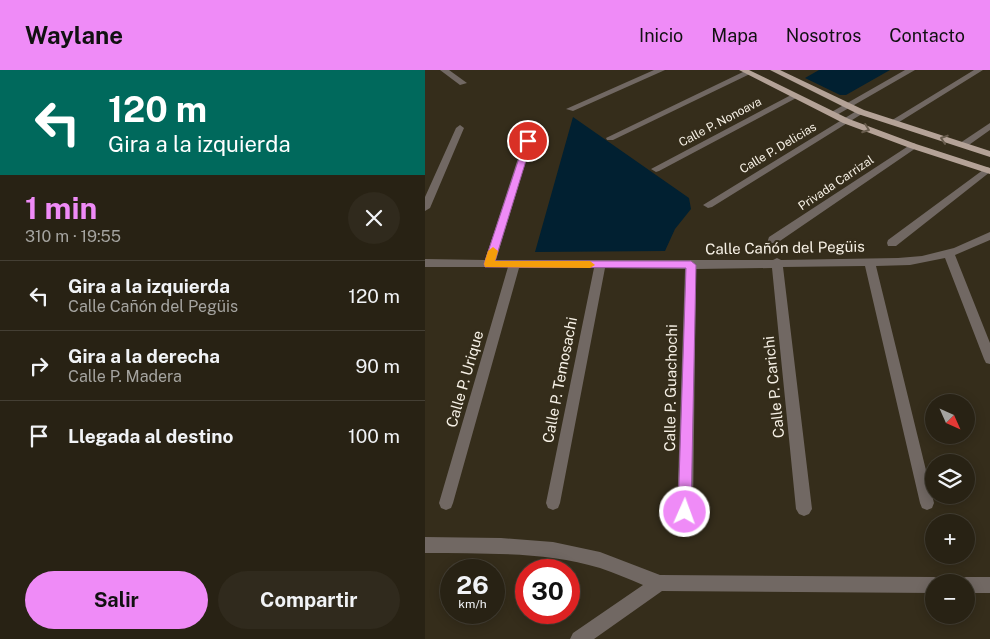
<!DOCTYPE html>
<html lang="es">
<meta charset="utf-8">
<style>
body{margin:0;font-family:"Public Sans",sans-serif;background:#302a1d;color:#f1f3f6;height:100vh;display:flex;flex-direction:column;font-size:19px;white-space:nowrap}
*{box-sizing:border-box;margin:0}
p{font-size:16px;color:#a5a4a0}
.icon{flex:none;width:28px;height:28px;fill:none;stroke:currentColor;stroke-width:2;stroke-linecap:round;stroke-linejoin:round}
.map{position:relative;flex:1;overflow:hidden}
.panel{display:flex;flex-direction:column;background:#282214;width:425px}
.panel>*{flex:none}
.banner{background:#00695c;color:#fff;overflow:hidden}
.needle{width:32px;rotate:135deg}
.fabs{position:absolute;left:500px;top:324px;display:grid;gap:10px}
.fabs a{display:grid;place-items:center;width:50px;height:50px;border-radius:50%;background:#282214;box-shadow:0 2px 12px #0003,0 0 0 1px #443f34;font-size:25px}
.speed{position:absolute;left:15px;top:489px;display:flex;gap:10px;font-size:25px;font-weight:700;text-align:center}
.speed>*{display:grid;place-content:center;width:65px;height:65px;border-radius:50%;background:#282214;box-shadow:0 2px 12px #0003,0 0 0 1px #443f34;line-height:1}
.speed small{font-size:12px;font-weight:400}
.speed .limit{border:8px solid #d22;background:#fff;color:#111}
.pin{position:absolute;display:grid;place-items:center;width:42px;height:42px;color:#fff;margin:-21px;border:2px solid #fff;border-radius:50%;box-shadow:0 1px 5px #0007}
.me{position:absolute;width:55px;margin:-28px;rotate:2deg;stroke-linejoin:round;filter:drop-shadow(0 0 4px #0008)}
.turn{display:flex;align-items:center;gap:18px;height:105px;padding:0 25px;font-size:22px}
.turn .icon{width:65px;height:65px;stroke-width:2.5}
.turn b{display:block;font-size:35px;line-height:42px}
.round{display:grid;place-items:center;flex:none;width:52px;height:52px;border-radius:26px;background:#302a1d}
.summary{display:flex;align-items:center;justify-content:space-between;height:85px;padding:0 25px}
h1{font-size:30px;font-weight:700;line-height:38px;color:#ef8bf7}
.button{display:flex;gap:10px;margin-top:auto;padding:10px 25px}
.button a{flex:1;height:58px;border-radius:30px;background:#ef8bf7;color:#111;font-size:20px;font-weight:700;line-height:58px;text-align:center}
.button a+a{background:#302a1d;color:#f1f3f6}
ul{padding:0;list-style:none}
li{display:flex;align-items:center;gap:15px;height:70px;padding:0 25px;border-top:1px solid #443f34}
li div{flex:1}
li b{display:block;font-size:19px}
li em{font-style:normal}
header{display:flex;align-items:center;gap:30px;box-sizing:border-box;height:70px;padding:0 25px;background:#ef8bf7;color:#111}
header strong{font-size:24px}
nav{display:flex;gap:28px;margin-inline-start:auto;font-size:18px}
main{display:flex;flex:1;min-height:0}
.map>svg:first-child{display:block}
</style>
<header>
<strong>Waylane</strong>
<nav><a>Inicio</a><a>Mapa</a><a>Nosotros</a><a>Contacto</a></nav>
</header>
<main>
<section class="panel">
<div class="banner">
<div class="turn"><svg class="icon" aria-label="left" viewBox="0 0 24 24"><path d="M17 20v-9H6M10 6l-5 5 5 5"/></svg><div><b>120 m</b>Gira a la izquierda</div></div>
</div>
<div class="summary"><div><h1>1 min</h1><p>310 m · 19:55</p></div><a class="round"><svg class="icon" aria-label="close" viewBox="0 0 24 24"><path d="M6 6l12 12M18 6L6 18"/></svg></a></div>
<ul>
<li><svg class="icon" aria-label="left" viewBox="0 0 24 24"><path d="M17 20v-9H6M10 6l-5 5 5 5"/></svg><div><b>Gira a la izquierda</b><p>Calle Cañón del Pegüis</p></div><em>120 m</em></li>
<li><svg class="icon" aria-label="right" viewBox="0 0 24 24"><path d="M7 20v-9h11M14 6l5 5-5 5"/></svg><div><b>Gira a la derecha</b><p>Calle P. Madera</p></div><em>90 m</em></li>
<li><svg class="icon" aria-label="arrive" viewBox="0 0 24 24"><path d="M6 21V4h12l-3 4 3 4H6"/></svg><div><b>Llegada al destino</b></div><em>100 m</em></li>
</ul>
<div class="button"><a>Salir</a><a>Compartir</a></div>
</section>
<div class="map">
<svg width="565" height="569" viewBox="0 0 565 569">
<rect width="100%" height="100%" fill="#352d1b"/>
<path fill="#012031" d="M394,0H465L421,25H415L380,8Z
M148,47L264,128L266,139L250,159L240,181L110,182Z"/>
<g fill="none" stroke-linecap="round" stroke-linejoin="round">
<path fill="#716863" fill-rule="evenodd" d="M15,0H24L42,13L35,15Z
M229,0H240L148,41L141,39Z
M480,0H490L410,46L403,44Z
M549,0H558L471,54L464,52Z
M320,1L327,3L188,70H182L181,68Z
M368,24L375,26L234,101L231,102L226,99Z
M433,40L440,42L287,137L283,138L278,135Z
M108,51L112,54L71,190H348L352,188L356,190L473,188L497,186L529,178L565,162V170L530,185L565,273V294L561,293L559,289L520,188L485,195L451,196L509,433L507,438L502,440L497,438L495,433L440,196L358,197L387,439L384,444L379,446L374,444L371,439L347,198L271,199L268,442L265,447L260,449L255,447L252,442L260,199L180,198L135,433L133,438L128,440L123,438L121,433L169,198H94L28,433L26,438L21,440L16,438L14,433L83,197H0V189L60,190L104,54Z
M565,53V60L541,77H535V73Z
M35,55L39,58L5,138L0,141V127L31,58Z
M488,73L491,74V78L352,173H344L343,170L344,167Z
M562,97L565,98V102L471,176H463L462,173L463,170Z
M0,467L76,468L128,472L175,482L235,505L509,507L515,509L516,512H509V523L237,521L169,569H145L148,563L218,515C204,509 190,503 175,498C119,481 58,484 0,483Z
M541,507H565V523H541V512H534L535,509Z"/>
<path fill="#b4a297" fill-rule="evenodd" d="M314,0H324L424,49L491,74L565,98V104L485,78L418,53Z
M345,0H355L439,40L565,81V87L433,44Z"/>
</g>
<defs><path id="oneway-chevron" d="M-2-3.5L2.5 0L-2 3.5" fill="none" stroke-width="1.6" stroke-linecap="round" stroke-linejoin="round" transform="scale(1.25)"/></defs>
<g stroke="#685c4d">
<use href="#oneway-chevron" transform="translate(441 59) rotate(20)"/>
<use href="#oneway-chevron" transform="translate(519 69) rotate(-162)"/>
</g>
<path fill="#ef8bf7" stroke="#9b5aa1" d="M100,70L107,71L70,191H266L271,195L266,442L264,447L260,449L255,447L253,442L261,198L60,197L59,194Z"/>
<path fill="#f59e0b" d="M68,177L73,181L70,191H165L170,195L165,198L60,197L59,194L63,181Z"/>
<g text-anchor="middle" stroke-width="4.5" stroke-linejoin="round" paint-order="stroke">
<g font-size="12" fill="#f6f0e5" stroke="#352d1b">
<text transform="translate(295 52) rotate(-28)" y="4">Calle P. Nonoava</text>
<text transform="translate(353 78) rotate(-31)" y="4">Calle P. Delicias</text>
<text transform="translate(411 113) rotate(-34)" y="4">Privada Carrizal</text>
</g>
<g font-size="15" fill="#f6f0e5" stroke="#352d1b">
<text transform="translate(360 178) rotate(-1)" y="5">Calle Cañón del Pegüis</text>
<text transform="translate(40 309) rotate(-74)" y="5">Calle P. Urique</text>
<text transform="translate(135 310) rotate(-79)" y="5">Calle P. Temosachi</text>
<text transform="translate(349 317) rotate(-96)" y="5">Calle P. Carichi</text>
<text transform="translate(246 318) rotate(-89)" y="5">Calle P. Guachochi</text>
</g>
</g>
</svg>
<div class="fabs">
<a><svg class="needle" viewBox="-14 -14 28 28"><path d="M0-13l5 13h-10z" fill="#e53935"/><path d="M0 13l5-13h-10z" fill="#a5a4a0"/></svg></a>
<a><svg class="icon" aria-label="layers" viewBox="0 0 24 24"><path d="M12 4l9 5-9 5-9-5zM3 14l9 5 9-5"/></svg></a>
<a>+</a>
<a>−</a>
</div>
<div class="speed"><div>26<small>km/h</small></div><div class="limit">30</div></div>
<div class="pin" style="left:103px;top:71px;background:#d93025"><svg class="icon" aria-label="arrive" viewBox="0 0 24 24"><path d="M6 21V4h12l-3 4 3 4H6"/></svg></div>
<svg class="me" style="left:260px;top:442px" viewBox="-20 -20 40 40"><circle r="17" fill="#ef8bf7" stroke="#fff" stroke-width="3"/><path d="M0-11L8 9 0 5-8 9z" fill="#fff"/></svg>
</div>
</main>
